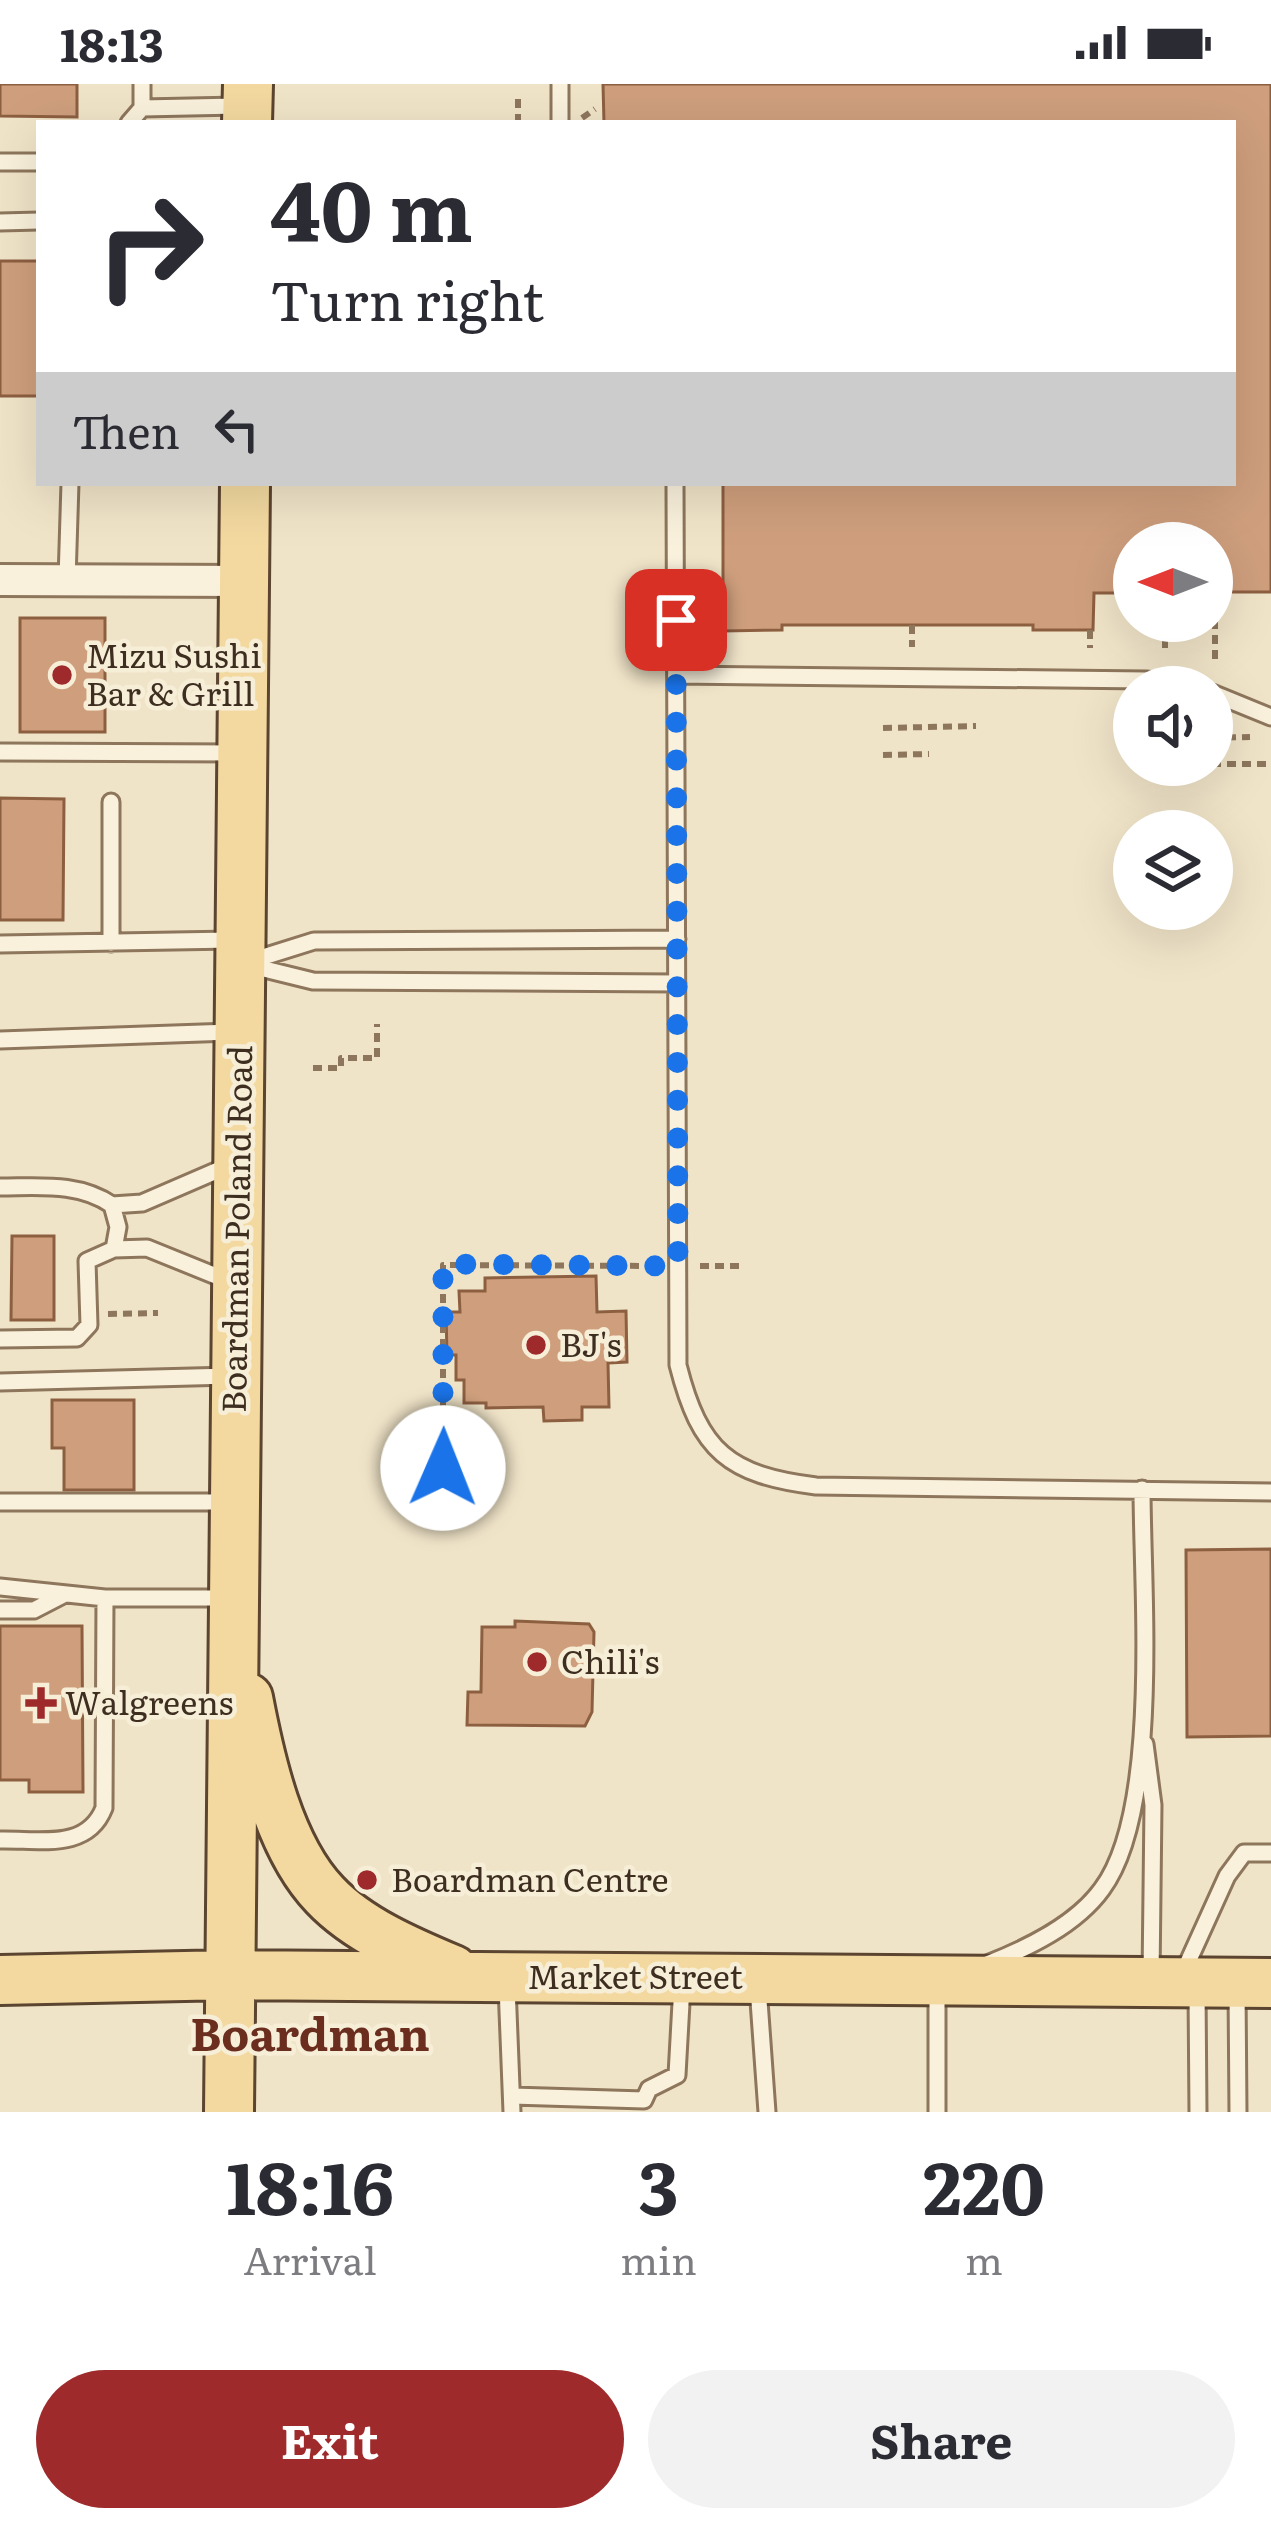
<!DOCTYPE html>
<style>
body{margin:0;font-family:Literata,serif;background:#f2f2f3;color:#2b2b33;height:100vh;display:flex;flex-direction:column;font-size:45px;white-space:nowrap}
*{box-sizing:border-box;margin:0}
p{font-size:39px;color:#7c7c81}
.icon{flex:none;width:66px;height:66px;fill:none;stroke:currentColor;stroke-width:2;stroke-linecap:round;stroke-linejoin:round}
.map{position:relative;height:2028px;overflow:hidden}
.panel{display:flex;flex-direction:column;background:#fff;flex:1}
.panel>*{flex:none}
.top-card{position:absolute;left:36px;top:36px;width:1200px;height:366px;border-radius:0px;box-shadow:0 12px 48px #0002;background:#fff;color:#2b2b33;overflow:hidden}
.needle{width:78px;rotate:270deg}
.buttons{position:absolute;left:1113px;top:438px;display:grid;gap:24px}
.buttons a{display:grid;place-items:center;width:120px;height:120px;border-radius:50%;background:#fff;box-shadow:0 12px 48px #0002;font-size:60px}
.pin{position:absolute;display:grid;place-items:center;width:102px;height:102px;color:#fff;margin:-51px;border-radius:24px;box-shadow:0 6px 18px #0006}
.me{position:absolute;width:132px;margin:-66px;rotate:1deg;stroke-linejoin:round;filter:drop-shadow(0 0 9px #0008)}
.turn{display:flex;align-items:center;gap:42px;height:252px;padding:0 36px;font-size:54px}
.turn .icon{width:156px;height:156px;stroke-width:2.5}
.turn b{display:block;font-size:84px;line-height:102px}
.then{display:flex;align-items:center;height:114px;padding:0 36px;background:#0003;gap:24px;font-size:45px}
.eta{display:flex;justify-content:space-evenly;align-items:center;height:204px;text-align:center}
.eta b{font-size:72px;font-weight:700;line-height:84px}
.action{display:flex;gap:24px;margin-top:auto;padding:24px 36px}
.action a{flex:1;height:138px;border-radius:72px;background:#9e2a2b;color:#fff;font-size:48px;font-weight:700;line-height:138px;text-align:center}
.action a+a{background:#f2f2f3;color:#2b2b33}
.status{display:flex;justify-content:space-between;align-items:center;height:84px;padding:0 60px;background:#fff;direction:ltr}
.status svg{height:33px;fill:currentColor}
.map>svg:first-child{display:block}
</style>
<div class="status"><b>18:13</b><svg viewBox="0 0 49 12"><path d="M0 12V9h3v3zM5 12V6h3v6zM10 12V3h3v9zM15 12V0h3v12zM26 1h20v11H26zM47 4h2v5h-2z"/></svg></div>
<div class="map">
<svg width="1271" height="2028" viewBox="0 0 1271 2028">
<rect width="100%" height="100%" fill="#f0e4c8"/>
<path fill="#cf9f7d" stroke="#8d5f41" stroke-width="3" d="M0,0H77V33L0,32Z
M603,0H1271V508H1212V459H1134V509H1094L1093,546H1033V541H782V546L723,547V399H1233V39H604Z
M0,177H39V312H0Z
M20,534H105V648H20Z
M0,714L64,715L63,836H0Z
M12,1152H54V1236H11Z
M596,1192L597,1228L626,1227L627,1278L608,1279L609,1323H582V1336L544,1337L543,1323L486,1324V1319H464V1296H456V1271H447L446,1228H460L459,1207H485V1194Z
M52,1316H134V1406H64V1364H52Z
M1271,1465V1652L1187,1653L1186,1466Z
M515,1537L589,1540L594,1548L592,1628L585,1642L467,1641L468,1608H481L482,1543H515Z
M0,1542H82L83,1708H29V1696H0Z"/>
<g fill="none" stroke-linecap="round" stroke-linejoin="round">
<g stroke="#8d765c" stroke-width="21">
<path id="service" d="M560,0V39
M142,24V0
M129,39L142,24L238,22
M0,78H39
M0,138L39,137
M675,399L678,1281C700,1368 729,1391 816,1402L1271,1408
M67,496L70,399
M676,591L1146,596L1194,603
M1212,609L1271,633
M0,668L237,669
M111,718V859
M0,860L232,856
M244,879L314,857L677,855
M244,880L313,897L677,899
M0,956L231,948
M0,1103C39,1103 79,1098 112,1121L118,1143L114,1165L87,1177L89,1241L77,1254L0,1255
M112,1121L142,1119L230,1081
M114,1165L147,1164L231,1198
M0,1298L231,1292
M0,1418H231
M0,1503L105,1514
M0,1526H34L63,1511
M1145,1660L1153,1721L1151,1894
M0,1756C40,1755 87,1767 104,1724L105,1514H228
M987,1880C1028,1864 1076,1841 1102,1805C1161,1726 1142,1505 1142,1405
M1183,1889L1227,1792L1244,1769H1271
M507,1902L512,2028
M758,1903L767,2028
M1237,1905L1238,2028
M1197,1907L1198,2028
M512,2012L644,2016L649,2005L677,1991L682,1901
M937,2028V1905"/>
</g>
<g stroke="#8d765c" stroke-width="36">
<path id="minor" d="M0,496L245,497"/>
</g>
<g stroke="#5b4430" stroke-width="54">
<path id="primary" d="M247,39L248,0
M248,1614C260,1677 279,1763 325,1811C358,1846 410,1868 453,1886
M0,1896L231,1891L1271,1899
M229,2028L245,399"/>
</g>
<path stroke="#8d765c" stroke-width="6" stroke-dasharray="9 6" stroke-linecap="butt" d="M518,15V39
M582,34L595,25
M912,541V563
M1090,546V564
M1165,564V537
M1215,575V508
M883,644L976,642
M1212,654L1250,653
M883,671L929,670
M1212,680H1266
M313,984H341V974H377V940
M700,1182H739
M108,1230L158,1229
M443,1384V1181L657,1182
M419,1425L422,1437"/>
<use href="#service" stroke="#faf1dc" stroke-width="15"/>
<use href="#minor" stroke="#faf1dc" stroke-width="30"/>
<use href="#primary" stroke="#f3d9a0" stroke-width="48"/>
</g>
<g fill="none" stroke-linecap="round" stroke-linejoin="round">
<path stroke="#1a73e8" stroke-width="21" stroke-dasharray="0 37.8" d="M443,1384V1180L678,1182L676,536"/>
</g>
<g fill="#9e2a2b" stroke="#f7eed8" stroke-width="4.5">
<circle cx="62" cy="591" r="12"/>
<circle cx="536" cy="1261" r="12"/>
<circle cx="537" cy="1578" r="12"/>
<path d="M35 1601h12v12h12v12h-12v12h-12v-12h-12v-12h12z"/>
<circle cx="367" cy="1796" r="12"/>
</g>
<g text-anchor="middle" stroke-width="9" stroke-linejoin="round" paint-order="stroke">
<g font-size="33" fill="#3d2e20" stroke="#f7eed8" text-anchor="start">
<text x="86" y="584">Mizu Sushi<tspan x="86" dy="38">Bar &amp; Grill</tspan></text>
<text x="560" y="1273">BJ's</text>
<text x="561" y="1590">Chili's</text>
<text x="65" y="1631">Walgreens</text>
<text x="391" y="1808">Boardman Centre</text>
</g>
<g font-size="33" fill="#3d2e20" stroke="#f7eed8">
<text transform="translate(237 1145) rotate(-89)" y="12">Boardman Poland Road</text>
<text x="635" y="1905">Market Street</text>
</g>
<g font-size="45" font-weight="bold" fill="#6b2e1e" stroke="#f7eed8">
<text x="310" y="1967">Boardman</text>
</g>
</g>
</svg>
<div class="buttons">
<a><svg class="needle" viewBox="-14 -14 28 28"><path d="M0-13l5 13h-10z" fill="#e53935"/><path d="M0 13l5-13h-10z" fill="#7c7c81"/></svg></a>
<a><svg class="icon" aria-label="sound" viewBox="0 0 24 24"><path d="M4 9h4l5-4v14l-5-4H4zM17 9q2 3 0 6"/></svg></a>
<a><svg class="icon" aria-label="layers" viewBox="0 0 24 24"><path d="M12 4l9 5-9 5-9-5zM3 14l9 5 9-5"/></svg></a>
</div>
<div class="pin" style="left:676px;top:536px;background:#d93025"><svg class="icon" aria-label="arrive" viewBox="0 0 24 24"><path d="M6 21V4h12l-3 4 3 4H6"/></svg></div>
<svg class="me" style="left:443px;top:1384px" viewBox="-20 -20 40 40"><circle r="19" fill="#fff"/><path d="M0-13L10 11 0 6-10 11z" fill="#1a73e8"/></svg>
<div class="top-card">
<div class="turn"><svg class="icon" aria-label="right" viewBox="0 0 24 24"><path d="M7 20v-9h11M14 6l5 5-5 5"/></svg><div><b>40 m</b>Turn right</div></div>
<div class="then">Then<svg class="icon" aria-label="left" viewBox="0 0 24 24"><path d="M17 20v-9H6M10 6l-5 5 5 5"/></svg></div>
</div>
</div>
<section class="panel">
<div class="eta">
<div><b>18:16</b><p>Arrival</p></div>
<div><b>3</b><p>min</p></div>
<div><b>220</b><p>m</p></div>
</div>
<div class="action"><a>Exit</a><a>Share</a></div>
</section>
